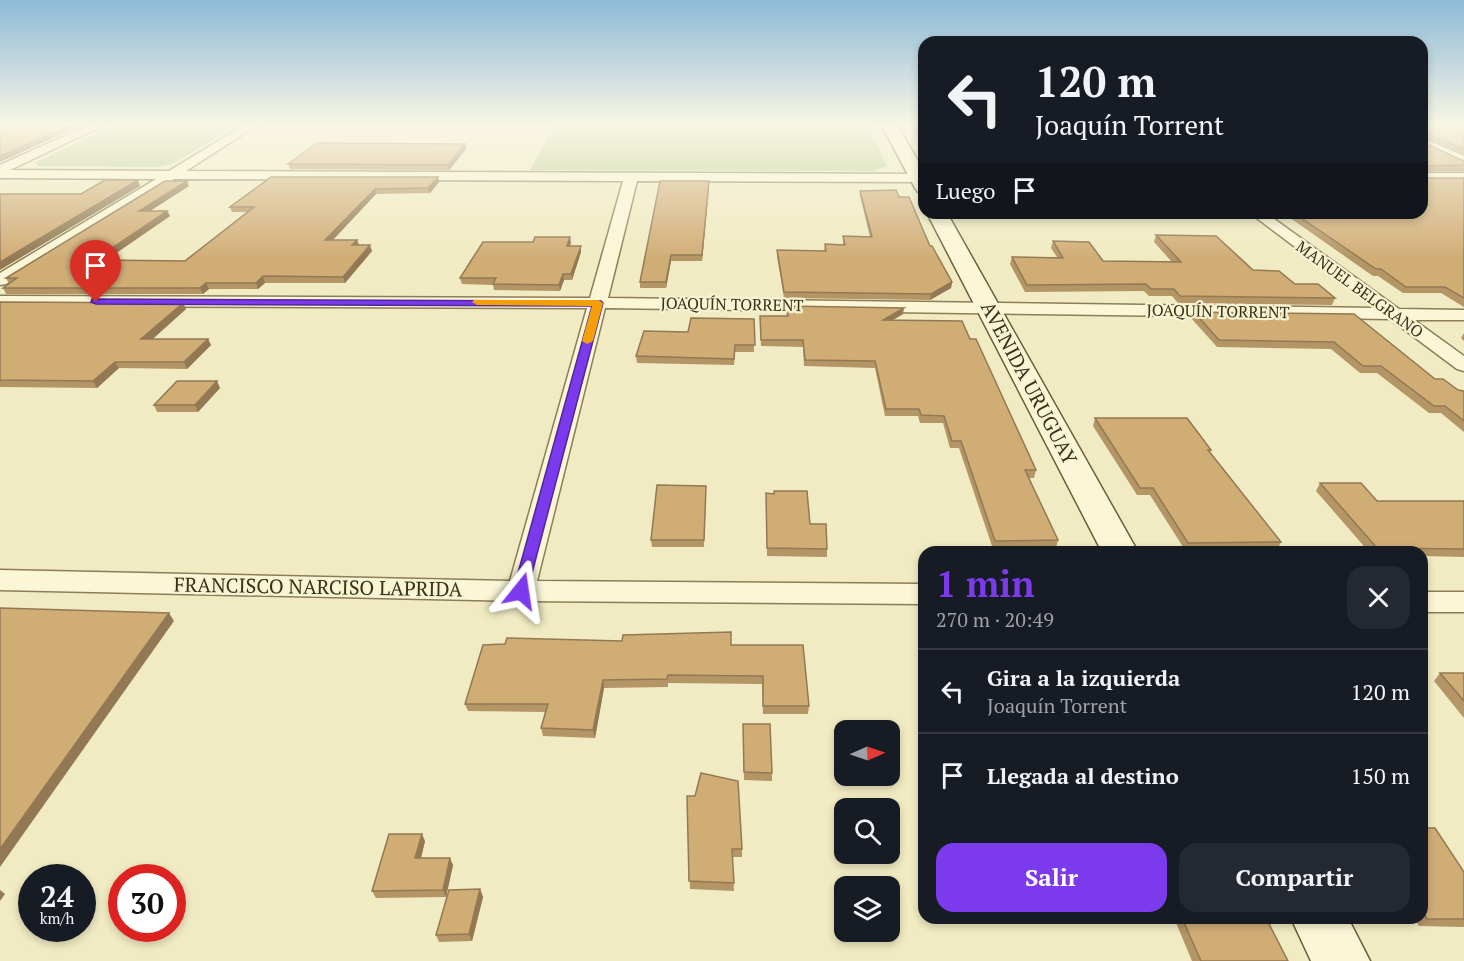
<!DOCTYPE html>
<html lang="es">
<meta charset="utf-8">
<style>
body{margin:0;font-family:"PT Serif",serif;background:#242831;color:#f1f3f6;height:100vh;display:flex;flex-direction:column;font-size:22px;white-space:nowrap}
*{box-sizing:border-box;margin:0}
p{font-size:20px;color:#9ea1a6}
.icon{flex:none;width:33px;height:33px;fill:none;stroke:currentColor;stroke-width:2;stroke-linecap:round;stroke-linejoin:round}
.map{position:relative;flex:1;overflow:hidden}
.panel{position:absolute;left:918px;top:546px;width:510px;height:378px;display:flex;flex-direction:column;background:#171b24;border-radius:18px;box-shadow:0 3px 9px #0003}
.panel>*{flex:none}
.top-card{position:absolute;left:918px;top:36px;width:510px;height:183px;border-radius:18px;box-shadow:0 3px 9px #0003;background:#171b24;color:#f1f3f6;overflow:hidden}
.needle{width:39px;rotate:88deg}
.buttons{position:absolute;left:834px;top:720px;display:grid;gap:12px}
.buttons a{display:grid;place-items:center;width:66px;height:66px;border-radius:12px;background:#171b24;box-shadow:0 3px 9px #0003;font-size:30px}
.speed{position:absolute;left:18px;top:864px;display:flex;gap:12px;font-size:30px;font-weight:700;text-align:center}
.speed>*{display:grid;place-content:center;width:78px;height:78px;border-radius:50%;background:#171b24;box-shadow:0 3px 9px #0003;line-height:1}
.speed small{font-size:15px;font-weight:400}
.speed .limit{border:9px solid #d22;background:#fff;color:#111}
.pin{position:absolute;display:grid;place-items:center;width:51px;height:51px;color:#fff;margin:-62px -26px;border-radius:50% 50% 50% 0;rotate:-45deg;box-shadow:0 0 6px #0007}
.pin .icon{rotate:45deg}
.me{position:absolute;width:66px;margin:-33px;rotate:15deg;stroke-linejoin:round;filter:drop-shadow(0 0 4px #0008)}
.turn{display:flex;align-items:center;gap:21px;height:126px;padding:0 18px;font-size:27px}
.turn .icon{width:78px;height:78px;stroke-width:2.5}
.turn b{display:block;font-size:42px;line-height:51px}
.then{display:flex;align-items:center;height:57px;padding:0 18px;background:#0003;gap:12px;font-size:22px}
.round{display:grid;place-items:center;flex:none;width:63px;height:63px;border-radius:18px;background:#242831}
.overview{display:flex;align-items:center;justify-content:space-between;height:102px;padding:0 18px}
h1{font-size:36px;font-weight:600;line-height:45px;color:#7c3aed}
.action{display:flex;gap:12px;margin-top:auto;padding:12px 18px}
.action a{flex:1;height:69px;border-radius:18px;background:#7c3aed;color:#fff;font-size:24px;font-weight:600;line-height:69px;text-align:center}
.action a+a{background:#242831;color:#f1f3f6}
ul{padding:0;list-style:none}
li{display:flex;align-items:center;gap:18px;height:84px;padding:0 18px;border-top:2px solid #363941}
li div{flex:1}
li b{display:block;font-size:22px}
li em{font-style:normal}
.map>svg:first-child{display:block}
</style>
<div class="map">
<svg width="1464" height="961" viewBox="0 0 1464 961">
<rect width="100%" height="100%" fill="#f0ebc2"/>
<path fill="#bdcf95" d="M117,124H241L172,164L157,167L38,166L35,163Z
M555,124H867L887,166L874,171L530,170Z"/>
<g fill="none" stroke-linecap="round" stroke-linejoin="round">
<g stroke="#8b7d58" stroke-width="3">
<path id="minor" d="M91,124H106L10,170L169,171L246,124H259L186,171L924,174V182L637,181L608,298L1376,308L1250,213H1266L1399,309L1464,310V320H1414L1464,356V371L1457,369L1390,319L605,308L537,581L924,584V604L521,601L0,590V570L510,581L587,308L0,306V296L590,298L623,181L174,179L6,284L0,285V273L156,179L0,178V165Z
M1422,138L1464,156V165L1422,146Z
M1422,173H1464V181H1422Z
M1422,592H1464V612H1422Z"/>
</g>
<g stroke="#6d5e3b" stroke-width="3">
<path id="secondary" d="M881,124H897L924,172V194L918,192L915,188Z
M927,213H947L1138,552H1102Z
M1291,918H1348L1370,961H1311Z"/>
</g>
<use href="#minor" fill="#fbf7d6" fill-rule="evenodd"/>
<use href="#secondary" fill="#fbf7d6" fill-rule="evenodd"/>
</g>
<path fill="#b49565" d="M910,124H924V146Z
M1422,124H1464V155L1423,138L1424,143L1464,161V171H1423L1422,176L1425,178H1464V307L1441,293H1403L1378,276H1373L1283,213H1422Z
M465,144L466,149L449,170L290,169L288,164Z
M438,177L439,182L430,193L376,194L333,240H357L359,245L372,251L345,283H265L258,289H209L203,294H6L3,288L9,284L6,278L189,186L150,211H167L170,216L109,258L110,260L185,261L247,212H232L230,207Z
M709,186L702,261H671L666,288H640V282Z
M860,191L899,197L952,282L951,288L930,300L784,298L777,256V250L824,251L825,244L843,245V236L870,237L860,196Z
M976,213H1015V214Z
M1156,235L1253,270L1335,298L1332,305L1178,303L1172,296H1149L1144,291L1025,292L1010,264L1012,257H1057L1051,248L1053,241L1103,261L1172,262L1154,242Z
M571,243L570,246H581V252L572,280H564L560,291L494,290L493,285L462,284L460,278Z
M0,302L183,303L186,309L152,339H208L211,345L187,369L119,368L97,388L0,387Z
M786,306L903,314L893,320L970,339L1036,470L1034,478H1028L1058,540L1056,548L993,549L959,448H950L943,423H920L918,416H885L875,368L804,366L803,347L761,346L760,316H787Z
M1194,312L1354,314L1435,379L1458,390L1464,391V432L1441,413H1429L1377,373H1360L1331,349L1217,347L1191,318Z
M754,319V352H735L734,365L637,363L636,356Z
M1464,333V341L1461,338Z
M220,388L198,412H157L154,405Z
M1095,418L1211,450L1210,452L1281,542L1277,550H1185L1150,495H1137L1093,426Z
M1320,483L1377,501H1464V557L1422,556V552H1369L1316,491Z
M706,494L704,547H652L651,540Z
M766,501L810,524L827,549V557L767,556Z
M731,645L809,706L808,714H763L762,684L668,683V687L604,688L595,738L543,736L541,728L545,712L468,711L465,704Z
M1440,673H1464V718L1434,681Z
M743,724L772,773V781L744,780Z
M687,796L742,849V857H732L734,891L690,889Z
M1422,828L1464,872V927L1419,926L1414,918H1422Z
M425,841L421,858L453,865L446,897L376,898L372,891Z
M480,889L483,897L472,941L439,942L436,935Z
M1174,918H1266L1288,961H1192Z"/>
<path fill="#927953" d="M72,124H84L0,162V156Z
M465,144L466,149L449,170L448,165Z
M438,177L439,182L430,193L428,188Z
M138,180L140,186L0,270V262Z
M187,181L189,186L142,216L139,211Z
M709,181V186L702,261V255Z
M375,189L376,194L327,246L325,240Z
M167,211L170,216L109,258L112,262H102L100,256Z
M570,237L571,243L567,252V246Z
M357,240L359,245H352Z
M370,245L372,251L345,283L343,277Z
M581,246V252L572,280L571,274Z
M671,255V261L666,288V282Z
M563,274L564,280L560,291L559,285Z
M263,276L265,283L258,289L256,283Z
M952,282L951,288L930,300L931,294Z
M206,283L209,289L203,294L200,288Z
M183,303L186,309L145,346L141,339Z
M904,308L903,314L882,326L883,320Z
M208,339L211,345L187,369L184,362Z
M115,362L119,368L97,388L93,381Z
M217,381L220,388L198,412L195,405Z
M169,613L174,621L0,867V849Z
M603,680L604,688L595,738L593,730Z
M422,834L425,841L419,866L415,858Z
M450,858L453,865L446,897L443,890Z
M480,889L483,897L472,941L469,934Z
M0,890L5,894L0,901Z"/>
<path fill="#d1ad76" stroke="#927953" stroke-width="1.5" d="M0,124H72L0,156Z
M914,124H924V140Z
M1422,124H1464V149L1423,132L1424,143L1464,161V165L1423,166L1422,176L1425,178H1464V298L1445,287H1406L1381,269H1376L1294,213H1422Z
M317,143L465,144L448,165L288,164Z
M271,177H438L428,188L375,189L325,240H357L352,245H370L343,277L263,276L256,283H206L200,288H3L17,278H6L165,181H187L139,211H167L100,256H109L103,260L185,261L254,207H230Z
M105,180H138L0,262V194H81Z
M660,181H709L702,255H671L666,282H640Z
M896,190L899,197H909L930,246H932L952,282L931,294L784,292L777,250L826,251L825,244L845,245L843,236L872,237L860,191Z
M1156,235L1216,236L1253,270L1279,271L1295,284H1318L1335,298L1180,296L1174,289H1151L1146,284L1027,285L1012,257L1063,258L1053,241L1089,242L1103,261L1181,262Z
M535,237H570L567,246H581L571,274H563L559,285L493,284L496,278H460L483,242H533Z
M0,302L183,303L141,339H208L184,362H115L93,381L0,380Z
M786,306L904,308L883,320L962,321L970,339H976L1036,470H1025L1058,540L995,541L961,441H952L944,416L921,415L919,409H886L875,361L805,360L803,340H761L760,316H788Z
M1194,312L1354,314L1435,379H1443L1458,390L1464,391V421L1445,406H1434L1381,366H1363L1334,342L1219,340Z
M691,318L754,319L755,345H735L734,359L636,356L644,331L688,332Z
M177,381H217L195,405H154Z
M1095,418H1187L1211,450H1208L1281,542L1188,543L1153,488H1140Z
M1320,483H1361L1377,501H1464V549L1377,548Z
M657,485L706,486L704,540H651Z
M774,491H807L810,524H826L827,549L767,548L766,493L774,494Z
M0,608L169,613L0,849Z
M731,632V645H803L809,706H763V676L668,675L667,679L603,680L593,730L541,728L548,704H465L483,645L505,644L507,638L622,641L623,635Z
M1440,673H1464V701Z
M743,724H770L772,773L744,772Z
M701,773L738,781L742,849H732L734,883L689,881L687,796H695Z
M1422,828H1435L1464,872V919H1427L1422,910Z
M389,834H422L415,858H450L443,890L372,891Z
M480,889L469,934L436,935L449,890Z
M1182,918H1266L1288,961H1201Z"/>
<linearGradient id="sky" x2="0" y2="1"><stop stop-color="#8dbad8"/><stop offset="0.48" stop-color="#f8f6e4"/><stop offset="1" stop-color="#f8f6e4" stop-opacity="0"/></linearGradient>
<rect width="1464" height="259" fill="url(#sky)"/>
<path fill="#7c3aed" stroke="#51269a" stroke-width="1.5" d="M92,299L601,301L603,303L526,596H515L513,591L592,306L96,304L91,302Z"/>
<path fill="#f59e0b" d="M474,300H598L603,303L593,341L587,344L582,341L592,306L477,305L472,302Z"/>
<g text-anchor="middle" stroke-width="4.5" stroke-linejoin="round" paint-order="stroke">
<g font-size="16" fill="#3a311d" stroke="#f7f4d2">
<text transform="translate(1360 289) rotate(36)" y="6">MANUEL BELGRANO</text>
<text transform="translate(732 304) rotate(1)" y="6">JOAQUÍN TORRENT</text>
<text transform="translate(1218 311) rotate(1)" y="6">JOAQUÍN TORRENT</text>
</g>
<g font-size="20" fill="#3a311d" stroke="#f7f4d2">
<text transform="translate(1029 383) rotate(62)" y="7">AVENIDA URUGUAY</text>
<text transform="translate(318 587) rotate(1)" y="7">FRANCISCO NARCISO LAPRIDA</text>
</g>
</g>
</svg>
<div class="buttons">
<a><svg class="needle" viewBox="-14 -14 28 28"><path d="M0-13l5 13h-10z" fill="#e53935"/><path d="M0 13l5-13h-10z" fill="#9ea1a6"/></svg></a>
<a><svg class="icon" aria-label="search" viewBox="0 0 24 24"><circle cx="10" cy="10" r="6"/><path d="M15 15l6 6"/></svg></a>
<a><svg class="icon" aria-label="layers" viewBox="0 0 24 24"><path d="M12 4l9 5-9 5-9-5zM3 14l9 5 9-5"/></svg></a>
</div>
<div class="speed"><div>24<small>km/h</small></div><div class="limit">30</div></div>
<div class="pin" style="left:96px;top:302px;background:#d93025"><svg class="icon" aria-label="arrive" viewBox="0 0 24 24"><path d="M6 21V4h12l-3 4 3 4H6"/></svg></div>
<svg class="me" style="left:521px;top:591px" viewBox="-20 -20 40 40"><path d="M0-17L14 15 0 8-14 15z" fill="#7c3aed" stroke="#fff" stroke-width="4"/></svg>
<div class="top-card">
<div class="turn"><svg class="icon" aria-label="left" viewBox="0 0 24 24"><path d="M17 20v-9H6M10 6l-5 5 5 5"/></svg><div><b>120 m</b>Joaquín Torrent</div></div>
<div class="then">Luego<svg class="icon" aria-label="arrive" viewBox="0 0 24 24"><path d="M6 21V4h12l-3 4 3 4H6"/></svg></div>
</div>
<section class="panel">
<div class="overview"><div><h1>1 min</h1><p>270 m · 20:49</p></div><a class="round"><svg class="icon" aria-label="close" viewBox="0 0 24 24"><path d="M6 6l12 12M18 6L6 18"/></svg></a></div>
<ul>
<li><svg class="icon" aria-label="left" viewBox="0 0 24 24"><path d="M17 20v-9H6M10 6l-5 5 5 5"/></svg><div><b>Gira a la izquierda</b><p>Joaquín Torrent</p></div><em>120 m</em></li>
<li><svg class="icon" aria-label="arrive" viewBox="0 0 24 24"><path d="M6 21V4h12l-3 4 3 4H6"/></svg><div><b>Llegada al destino</b></div><em>150 m</em></li>
</ul>
<div class="action"><a>Salir</a><a>Compartir</a></div>
</section>
</div>
